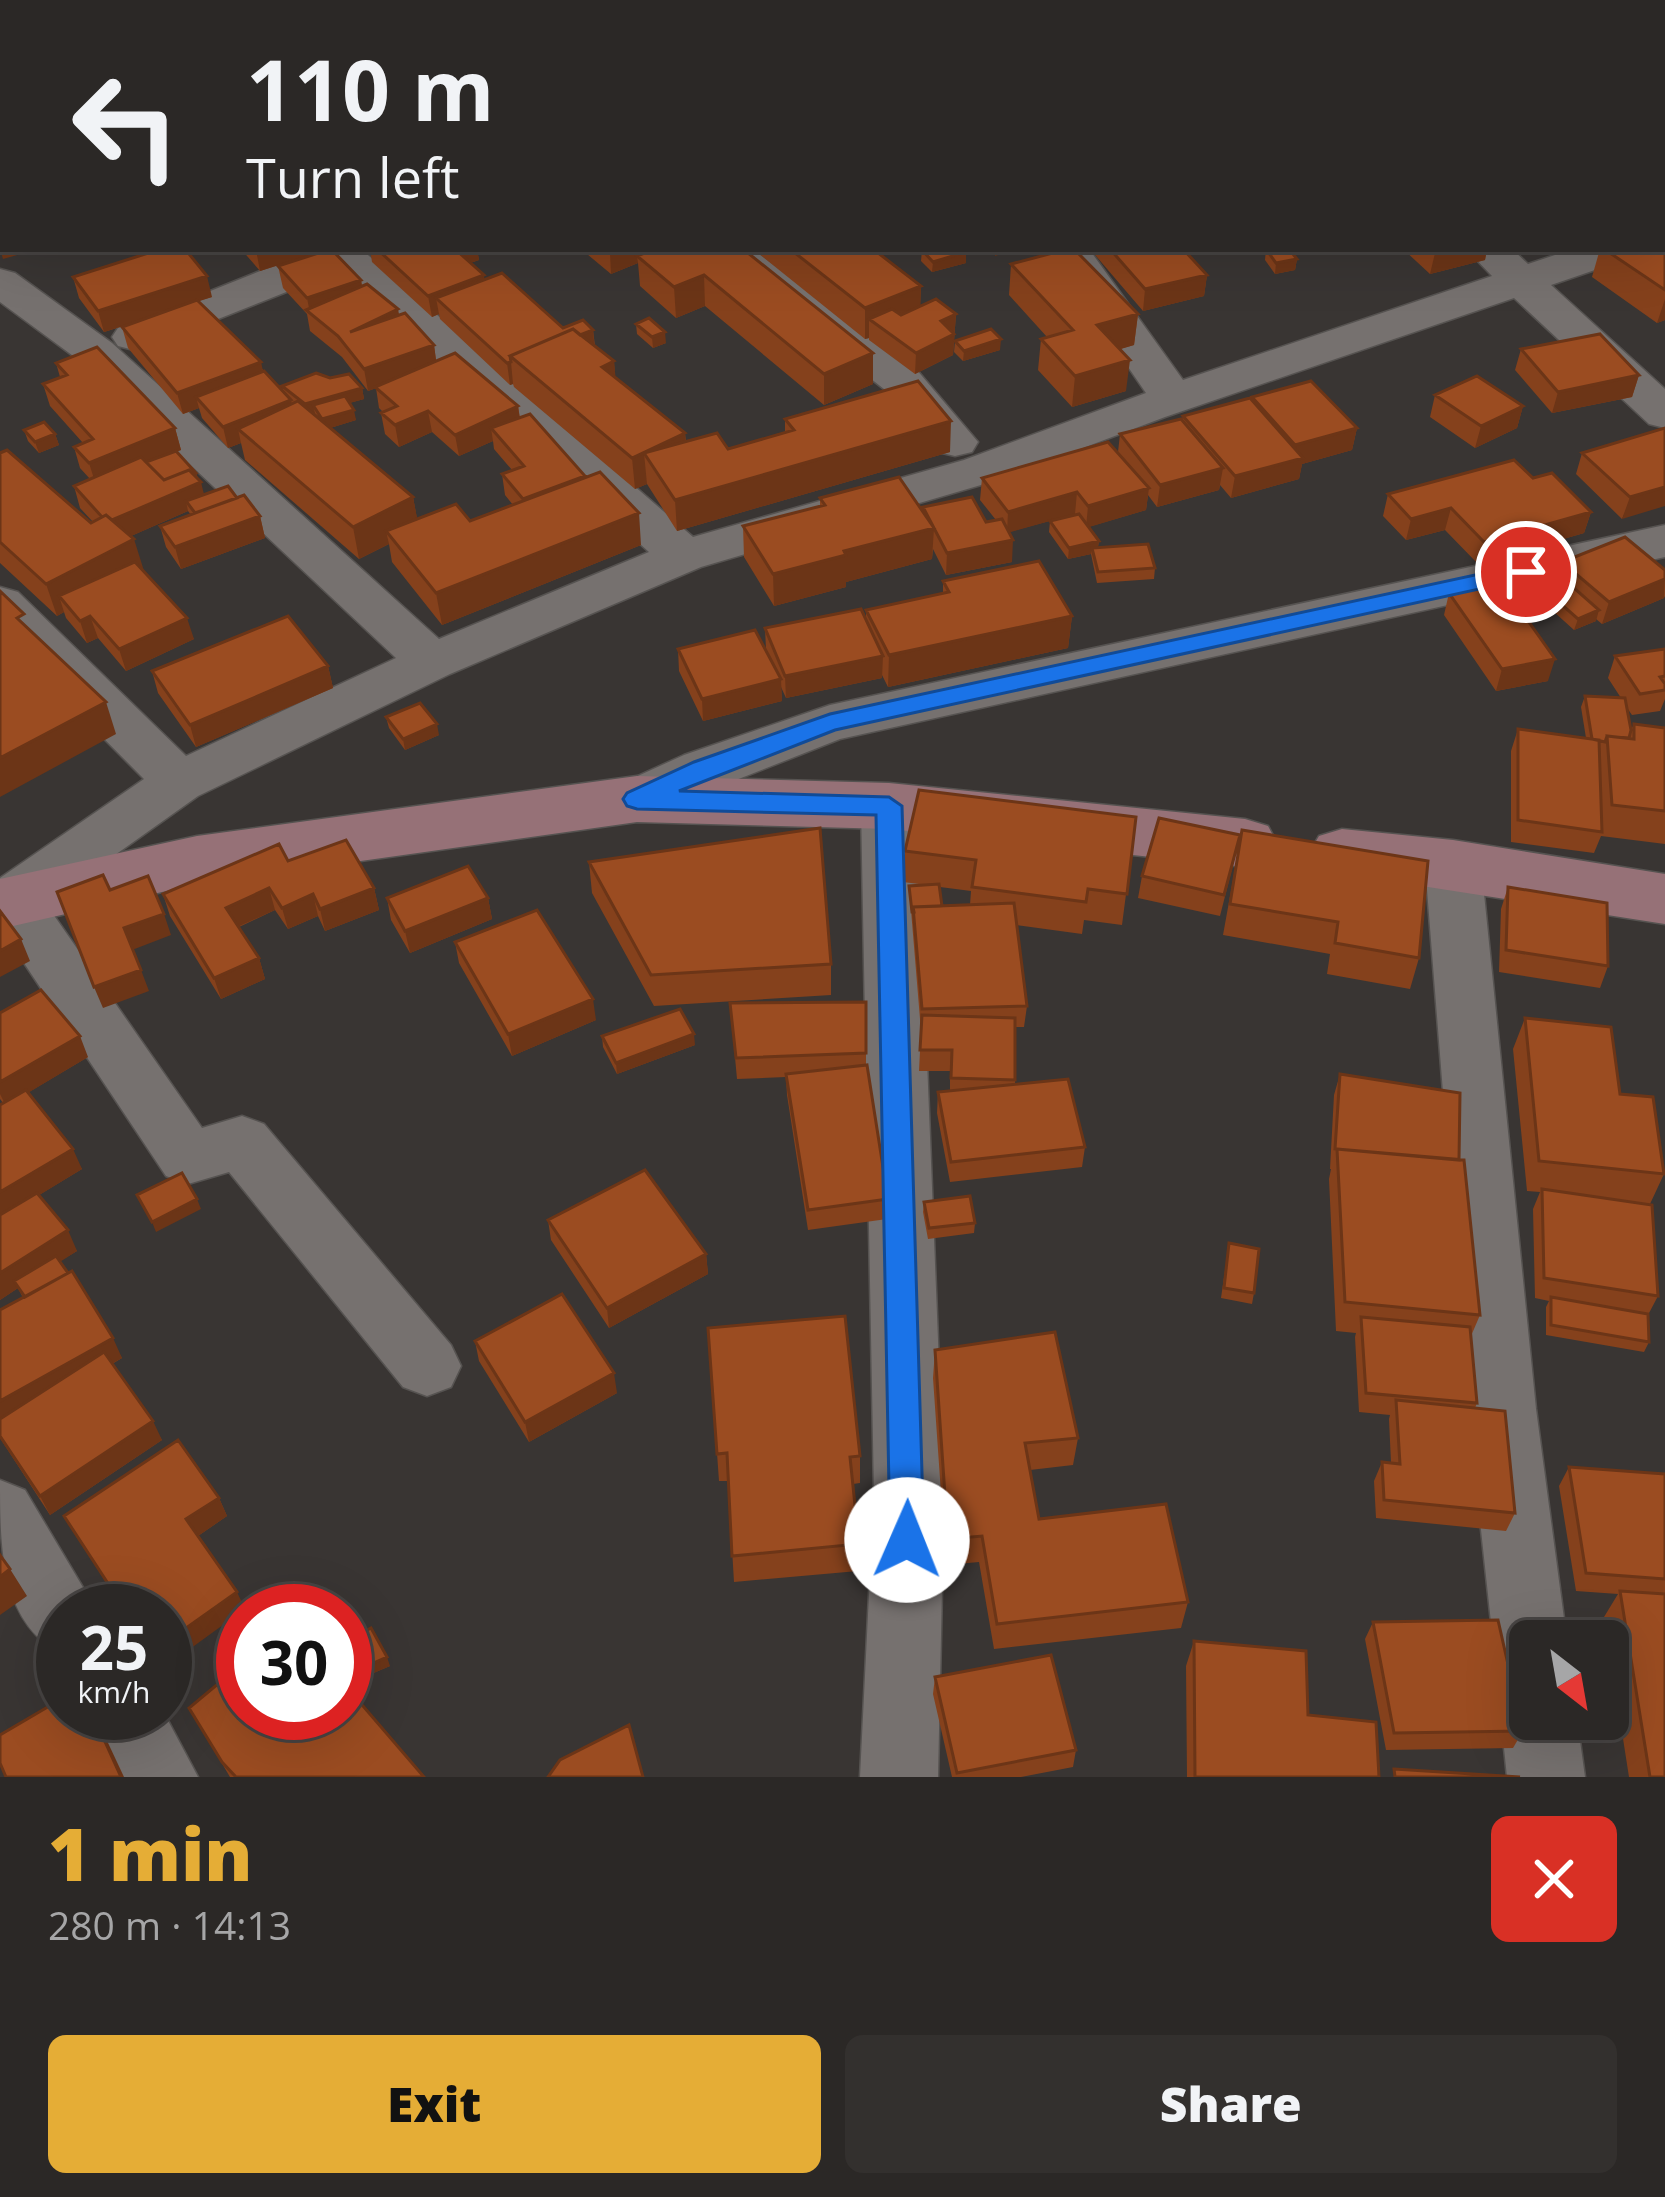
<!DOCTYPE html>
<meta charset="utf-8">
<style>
body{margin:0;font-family:"Open Sans",sans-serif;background:#33302e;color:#f1f3f6;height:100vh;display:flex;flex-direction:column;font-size:45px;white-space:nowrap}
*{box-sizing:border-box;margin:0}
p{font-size:39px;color:#a6a6a7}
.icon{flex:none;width:66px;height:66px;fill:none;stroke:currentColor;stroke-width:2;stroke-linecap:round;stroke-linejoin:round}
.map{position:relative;height:1777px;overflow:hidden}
.sheet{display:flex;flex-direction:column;background:#2b2826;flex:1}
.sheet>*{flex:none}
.top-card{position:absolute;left:0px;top:0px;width:1665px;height:252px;box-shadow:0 12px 48px #0002,0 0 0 3px #474443;background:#2b2826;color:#f1f3f6;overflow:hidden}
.needle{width:78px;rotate:149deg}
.controls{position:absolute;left:1509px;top:1620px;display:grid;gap:24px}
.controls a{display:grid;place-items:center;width:120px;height:120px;border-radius:18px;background:#2b2826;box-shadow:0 12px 48px #0002,0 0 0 3px #474443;font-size:60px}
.speed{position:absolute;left:36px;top:1584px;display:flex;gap:24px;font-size:60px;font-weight:700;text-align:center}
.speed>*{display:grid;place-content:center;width:156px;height:156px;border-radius:50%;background:#2b2826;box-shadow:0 12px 48px #0002,0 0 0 3px #474443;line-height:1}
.speed small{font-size:30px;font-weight:400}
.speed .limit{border:18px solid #d22;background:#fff;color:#111}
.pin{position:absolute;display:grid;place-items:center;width:102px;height:102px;color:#fff;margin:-51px;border:6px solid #fff;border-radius:50%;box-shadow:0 3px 12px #0007}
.me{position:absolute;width:132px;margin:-66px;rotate:1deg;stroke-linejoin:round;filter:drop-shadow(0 0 9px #0008)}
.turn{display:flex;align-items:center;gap:42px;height:252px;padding:0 48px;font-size:54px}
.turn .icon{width:156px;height:156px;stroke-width:2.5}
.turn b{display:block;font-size:84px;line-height:102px}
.round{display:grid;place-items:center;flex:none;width:126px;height:126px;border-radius:18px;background:#33302e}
.summary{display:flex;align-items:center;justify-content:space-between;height:204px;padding:0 48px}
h1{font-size:72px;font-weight:800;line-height:90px;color:#e5ad36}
.action{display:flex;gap:24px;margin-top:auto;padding:24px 48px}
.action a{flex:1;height:138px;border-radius:18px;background:#e5ad36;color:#111;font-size:48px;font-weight:800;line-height:138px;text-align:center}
.action a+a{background:#33302e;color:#f1f3f6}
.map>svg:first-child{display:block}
</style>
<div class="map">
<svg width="1665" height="1777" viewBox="0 0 1665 1777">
<rect width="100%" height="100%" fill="#393533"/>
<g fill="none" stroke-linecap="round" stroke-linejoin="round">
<g stroke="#565351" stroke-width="3">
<path id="street" d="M133,0H170L172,3H135Z
M570,0H609L611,3H572Z
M315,249H361L693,537L964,460L1146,393L1047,249H1089L1183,380L1492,276L1466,249H1512L1528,264L1573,249H1636L1630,258L1551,285L1665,389V428L1649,424L1514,298L1165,417L998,480L701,567L450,674L198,796L46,904L202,1128L242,1116L264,1124L451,1345L461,1366L451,1387L427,1396L403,1387L229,1172L188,1184L166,1176L0,927V878L144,779L0,634V587L18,592L186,756L396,658L80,361L0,302V269L15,273L112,343L439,639L649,552L337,272L150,346L134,350L118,346L112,337L118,328Z
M704,249H752L916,369L978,442L972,452L955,456L938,452L884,389Z
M1665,525V557L840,739L637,819L618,813L610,799L618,785L684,755L830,705Z
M889,786L908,792L917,806L944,1493L938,1777H860L874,1493L861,806L870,792Z
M1453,843L1473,849L1481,864L1536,1409L1567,1641H1530V1677L1504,1666L1493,1641L1468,1409L1425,864L1433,849Z
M0,1480L25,1490L97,1611H63V1654C0,1625 0,1545 0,1480Z
M1530,1685V1719H1577L1585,1777H1507L1501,1719L1512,1692Z
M82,1713H164L198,1777H115Z"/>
</g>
<g stroke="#565351" stroke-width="3">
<path id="secondary" d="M637,776L889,783L1245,819L1268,826L1277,843L1268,860L1245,867L889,829L637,822L197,884L0,929V879L197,836Z
M1342,829L1453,840L1665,874V924L1319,870L1309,853L1319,836Z"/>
</g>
<use href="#street" fill="#76716f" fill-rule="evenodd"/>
<use href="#secondary" fill="#967177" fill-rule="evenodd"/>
</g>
<path fill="#85411c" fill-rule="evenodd" d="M168,0H274L278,3H173Z
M1665,223V320L1657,323L1592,277L1600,249H1662Z
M241,249H320V252L361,280L362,286L399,315L434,345L436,361L518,406L520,418L641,545L442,625L392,562L389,544L359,559L245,460L241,443L228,448L202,418L199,408L183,414L128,348L122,327L133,323L104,332L79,298L73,277L212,297L198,301L283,391L282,386L330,378L362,388L364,399L349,403L356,420L330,428L413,497L417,519L470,521L513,505L505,495L502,474L512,470L494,449L493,441L459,456L432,432L399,447L385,434L381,413L383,412L379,408L376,388L368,391L342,357L310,331L307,314L283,288L278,266L316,253L260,271Z
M370,249H477L479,260L470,263L484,280L563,328L593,330L595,346L614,361L615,377L685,433L686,442L728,449L785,433V419L950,452L677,531L647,484L635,489L514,387L513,384L510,385L440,319L439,314L432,317L372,262Z
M581,249H743L873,384L824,405L705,306L676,318L640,286L638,263L611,274Z
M753,249H873L921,286L920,306L956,314L953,355L915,374L869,340V338L865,339Z
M1090,249H1183L1207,275L1204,296L1143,311Z
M1266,249L1297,259L1295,270L1275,274L1265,260Z
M1403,249H1487L1485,260L1430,274Z
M922,250L966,252V263L932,272L921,261Z
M1011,264L1138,314L1134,345L1120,349L1126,391L1072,407L1038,370L1041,339L1047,337L1009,295Z
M636,324L666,343L653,348L637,334Z
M955,341L1000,350L963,361L954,352Z
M1521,349L1639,375L1632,397L1552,413L1515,370Z
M56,363L175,428L181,450L177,451L196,473L204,495L237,498L260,516L265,538L181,569L166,547L160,526L191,515L188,511L131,536L143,571L194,639L126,671L98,638L87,643L66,618L64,612L57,616L0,563V453L91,523L93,522L80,508L74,486L90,479L80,468L74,447L83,443L50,406L43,384L60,377Z
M1435,395L1523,406L1517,428L1475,448L1430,417Z
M1252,397L1357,428L1352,450L1302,464L1299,479L1231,498L1220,485L1219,490L1157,507L1148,495L1146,510L1088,527L1099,541L1098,547L1155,568L1154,579L1097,583L1091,554L1068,559L1049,532L1050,521L1075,514L1009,532L1012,562L946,575L933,549L932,559L846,582V587L774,606L744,557L743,526L820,506V498L923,512V507L986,522L996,520L980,500L982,478L1118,452L1120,434L1182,420L1183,416L1251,400Z
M1665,428L1622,519L1576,474L1582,453Z
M24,430L55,434L59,445L39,453L28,441Z
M1533,478L1591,512L1584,533L1478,564L1445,530L1406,540L1383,516L1388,494Z
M1562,562L1665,570V596L1664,598L1602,624L1596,619V621L1574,630L1533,593L1536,582L1558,574Z
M943,581L1072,616L1068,648L888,687L882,675V678L786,698L781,687L782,701L703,721L679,671L678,649L766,650L765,628L866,621V610L943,593Z
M1449,593L1548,681L1496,691L1444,615Z
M1665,649V699L1660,711L1632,715L1627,708L1631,730L1634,724L1665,728V844L1601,836L1594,853L1511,842V751L1518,729L1586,738L1581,707L1585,696L1621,698L1608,678L1615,656Z
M328,666L333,688L196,747L158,693L152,671Z
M386,717L439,735L405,750L389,728Z
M1136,817L1122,925L1084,920L1082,934L1016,925L1027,1006L1024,1027H1015V1084L1085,1147L1082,1167L950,1182L937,1113L938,1092L950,1091V1071H919L921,1031L909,886L927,885L903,882L905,851ZM940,887L971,891L970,905L942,906Z
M1242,830L1419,958L1410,989L1327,974L1330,954L1223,935Z
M1235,857L1220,916L1138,898L1142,876Z
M288,861L374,888L379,910L325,931L318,916L288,929L275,910L239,927L259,958L265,979L221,999L170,916L163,894Z
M589,862L831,964V995L654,1006L592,893Z
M1508,887L1608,966L1600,988L1499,972L1501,909Z
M387,898H488L492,919L410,953L391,920Z
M455,942L596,1020L512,1056L459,963Z
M866,1002V1065L888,1199L887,1219L808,1230L787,1095L786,1077L737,1079L730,1003Z
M0,1013L88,1057L29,1092L82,1169L39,1195L77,1251L60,1261L122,1358L112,1364L162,1440L50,1515L0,1438V1310L23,1298L18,1288L0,1300V1105L3,1103L0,1099Z
M1525,1018L1620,1094L1664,1174L1650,1204L1614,1200L1658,1296L1648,1315L1649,1342L1644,1352L1546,1335V1307L1549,1301L1535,1298L1533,1209L1540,1192L1527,1191L1513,1049Z
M602,1036L695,1045L617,1074L603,1047Z
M1340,1074L1459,1160L1480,1315L1471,1336L1477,1403L1475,1408L1515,1513L1506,1531L1376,1518L1374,1481L1382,1462L1391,1463L1389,1419L1390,1415L1359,1412L1355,1337L1356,1333L1336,1331L1329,1179L1331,1169H1330L1334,1095Z
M924,1202L975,1223L974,1233L928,1239L923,1212Z
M548,1220L706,1254L708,1274L609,1328L551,1240Z
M1229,1243L1254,1293L1252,1304L1221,1298Z
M708,1328L860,1456V1483L853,1484L859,1544L858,1571L734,1582L728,1481H719Z
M475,1341L617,1393L529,1442L479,1361Z
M935,1350L1078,1438L1073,1465L1030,1470L1039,1519L1188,1602L1181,1628L994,1649L979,1562L946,1565L933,1378Z
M1569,1467L1665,1474V1777H1629L1604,1617L1618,1594L1576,1591L1559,1486Z
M219,1498L227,1516L198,1536L245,1609L124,1611L64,1516Z
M1373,1622L1523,1731L1513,1748L1386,1750L1365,1639Z
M1194,1641L1308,1715L1379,1777H1187L1186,1666Z
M345,1642L390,1666L357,1680L345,1672Z
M935,1677L1076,1750L1073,1767L1021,1777H952L933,1694Z
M189,1708L424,1777H230Z"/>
<path fill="#6c3517" d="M105,0H134L135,3H98Z
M200,0H244L245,3H201Z
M526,0H572V3H526Z
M694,0H758V3H685Z
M775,0H802L793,3H775Z
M3,236V249L35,250L3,259L0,249V237Z
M260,249H320V252L260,271L256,250Z
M453,249H477L479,260L456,268Z
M619,249H674L637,256L638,263L611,274L610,253Z
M995,249H1017L995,256Z
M1450,249H1487L1485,260L1430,274L1435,253Z
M966,252V263L932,272L933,262Z
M1297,259L1295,270L1275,274L1276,263Z
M484,275L486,296L436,298L439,314L432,317L428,296Z
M704,275L705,306L676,318L674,287Z
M1207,275L1204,296L1143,311L1145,289Z
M207,276L212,297L104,332L98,311Z
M361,280L364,301L310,313L307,298Z
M921,286L920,317L869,319V338L865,339V308Z
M1665,299V320L1657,323Z
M398,309L402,330L350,332Z
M956,314L953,355L915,374L916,353L941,321Z
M1138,314L1134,345L1094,357L1097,325Z
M593,330L595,351L515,360Z
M665,332L666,343L653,348L652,337Z
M1001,339L1000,350L963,361L964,351Z
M434,345L437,367L368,391L364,369Z
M873,353V384L824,405V374Z
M1130,360L1126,391L1072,407L1075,376Z
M614,361L617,393L602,367Z
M261,362L266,384L196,397L199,408L183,414L177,393Z
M511,362L513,384L510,385L507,363Z
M1639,375L1632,397L1552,413L1558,392Z
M362,388L364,399L318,412L313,405L315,413L307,415L305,404Z
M291,400L296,422L238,429L241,443L228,448L223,427Z
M518,406L521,428H491L493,441L459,456L455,435Z
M1523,406L1517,428L1475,448L1481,426Z
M354,410L356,420L324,430L322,419Z
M428,411L432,432L399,447L395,425Z
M951,421L950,452L677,531L675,500Z
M175,428L181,450L96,485L89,463Z
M1357,428L1352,450L1302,464L1299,479L1231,498L1235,476L1293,460L1295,445Z
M685,433L687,465L644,453L647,484L635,489L632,458Z
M55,434L59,445L39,453L35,442Z
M1223,468L1219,490L1157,507L1160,485Z
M196,473L199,483L201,482L206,503L186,501L188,511L113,544L107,522Z
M1665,487V506L1622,519L1630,497Z
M1149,488L1146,510L1086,528L1088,506Z
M1077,492L1075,514L1007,533L1008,512Z
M413,497L419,528L386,531L389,544L359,559L353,527Z
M1451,508L1445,530L1406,540L1411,519Z
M1591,512L1584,533L1478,564L1484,542Z
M639,513L641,545L442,625L436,593Z
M260,516L265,538L181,569L175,547Z
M934,528L932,559L846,582V587L774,606L773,574L844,551Z
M134,539L144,571L59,596L64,612L57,616L46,584Z
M1013,540L1012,562L946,575L947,553Z
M1099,541L1097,552L1092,548L1091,554L1068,559L1069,548Z
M1665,579L1664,598L1602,624L1609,602Z
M1599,610L1596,621L1574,630L1578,619Z
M90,616L98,638L87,643L80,621Z
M1072,616L1068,648L888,687L889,655Z
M187,618L194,639L126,671L119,649Z
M883,656L882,678L786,698L785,676Z
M1555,659L1548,681L1496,691L1502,669Z
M328,666L333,688L196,747L190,725Z
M781,679L782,701L703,721L702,699Z
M106,702L116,734L0,797V758Z
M437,724L439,735L405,750L403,739Z
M269,888L275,910L233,929L226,908Z
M374,888L379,910L325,931L320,909Z
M313,894L318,916L288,929L282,908Z
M488,898L492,919L410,953L405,931Z
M164,914L171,935L132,950L124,928Z
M21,939L30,961L0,977V951Z
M259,958L265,979L221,999L214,978Z
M141,970L149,991L103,1008L94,987Z
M593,999L596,1020L512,1056L508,1034Z
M694,1034L695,1045L617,1074L616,1063Z
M80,1036L88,1057L6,1106L0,1094V1082Z
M73,1149L82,1169L0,1219V1192Z
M197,1199L201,1209L156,1232L152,1222Z
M68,1230L77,1251L19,1288L14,1281L18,1288L0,1300V1273Z
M706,1254L708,1274L609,1328L607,1308Z
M113,1338L122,1358L0,1427V1401Z
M614,1373L617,1393L529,1442L525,1422Z
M153,1421L162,1440L50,1515L40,1496Z
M219,1498L227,1516L195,1538L186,1519Z
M10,1569L27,1596L0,1615V1577Z
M237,1592L245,1609L165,1667V1643Z
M387,1657L390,1666L357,1680L353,1672Z
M92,1713H94L124,1777H121Z"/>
<path fill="#9b4c21" stroke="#6c3517" stroke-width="3" d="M45,0H105L98,3H51Z
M128,0H148L150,3H118Z
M240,0H274L278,3H229Z
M362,0H385L388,3H365Z
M456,0H521L523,2L444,3Z
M611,0H694L685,3H614Z
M847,0H894L896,3L836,2Z
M921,0H983L987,3H925Z
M1041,0H1070L1071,1L1064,3H1044Z
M1157,0H1241L1230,3H1161Z
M1297,0H1410L1414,3H1301Z
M0,178L3,183V236L0,237Z
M1665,223V290L1604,249H1662V224Z
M161,249H185L207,276L98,311L73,277Z
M331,249L361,280L307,298L278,266Z
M377,249H455L484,275L428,296Z
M655,249H743L873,353L824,374L704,275L674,287L637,256Z
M790,249H873L921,286L865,308Z
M925,249H963L966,252L933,262L922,250Z
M1068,249H1074L1138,314L1097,325L1130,360L1075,376L1041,339L1073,330L1011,264Z
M1110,249H1183L1207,275L1145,289Z
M1266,249H1289L1297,259L1276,263Z
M502,273L563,328L583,320L593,330L580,335L573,329L510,356L511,362L507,363L436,298Z
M367,284L398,309L350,332L405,313L434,345L364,369L338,336L306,310Z
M936,299L956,314L941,321L954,334L916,353L869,319L892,309L901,315Z
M197,300L261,362L177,393L122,327Z
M649,318L665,332L652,337L636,324Z
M573,329L614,361L602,367L685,433L632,458L510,356Z
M991,329L1001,339L964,351L955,341Z
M1600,334L1639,375L1558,392L1521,349Z
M97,347L175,428L89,463L74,447L93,439L43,384L67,375L56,363Z
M455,353L518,406L455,435L428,411L395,425L381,413L397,406L375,387Z
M264,371L291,400L223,427L196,397Z
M316,373L330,378L349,374L362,388L305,404L282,386Z
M1477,376L1523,406L1481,426L1435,395Z
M918,381L951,421L675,500L644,453L717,433L728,449L794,430L785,419Z
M1311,381L1357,428L1295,445L1252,397Z
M345,396L354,410L322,419L313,405Z
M1250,398L1303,458L1235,476L1183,416Z
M298,401L413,497L353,527L238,429Z
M530,414L585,476L523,499L502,474L524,466L491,428Z
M1181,419L1223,468L1160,485L1120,434Z
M44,422L55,434L35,442L24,430Z
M1665,428V487L1630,497L1582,453Z
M1108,442L1149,488L1088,506L1077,492L1008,512L982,478Z
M7,450L91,523L106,515L134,539L46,584L0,542V453Z
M176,451L196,473L193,474L189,470L164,480L146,462Z
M141,457L164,480L189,470L201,482L112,520L106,515L102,517L74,486Z
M1514,460L1533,478L1552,473L1591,512L1484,542L1451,508L1411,519L1388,494Z
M600,472L639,513L436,593L386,531L456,504L470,521Z
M899,477L934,528L844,551L846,555L773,574L743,526L825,505L820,498Z
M228,486L237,498L195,513L186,501Z
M244,495L260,516L175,547L160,526Z
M972,497L986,522L1002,519L1013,540L947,553L923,507Z
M1079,514L1099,541L1069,548L1050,521Z
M1625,537L1665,570V579L1609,602L1562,562Z
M1148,544L1155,568L1098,572L1092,548Z
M1039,561L1072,616L889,655L866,610L949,592L943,581Z
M135,562L187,618L119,649L90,616L80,621L59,596Z
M1557,573L1599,610L1578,619L1536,582Z
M1502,584L1555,659L1502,669L1449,593Z
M0,591L24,614L17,618L106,702L0,758Z
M861,609L883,656L785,676L765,628Z
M288,616L328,666L190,725L152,671Z
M755,630L781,679L702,699L678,649Z
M1665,649V676L1660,677L1665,684V690L1640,694L1615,656Z
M1585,696L1625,698L1631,730L1629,738L1607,736L1605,742L1592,739Z
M420,703L437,724L403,739L386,717Z
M1634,724L1665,728V811L1612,805L1607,736L1634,739Z
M1518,729L1599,740L1602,832L1518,820Z
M919,790L1136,817L1127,894L1088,889L1086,902L972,887L976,860L905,851Z
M1159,818L1240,835L1224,895L1142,876Z
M820,828L831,964L651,975L589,862Z
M1242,830L1428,861L1419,958L1335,943L1338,922L1230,904Z
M346,840L374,888L320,909L313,894L282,908L269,888L226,908L259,958L214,978L163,894L279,844L288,861Z
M468,866L488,898L405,931L387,898Z
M103,875L110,890L148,876L164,914L124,928L141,970L94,987L57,892Z
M939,884L942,906L913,907L914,912H912L909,886Z
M1508,887L1607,903L1608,966L1506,950Z
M1014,903L1027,1006L922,1009L913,907Z
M537,910L593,999L508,1034L455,942Z
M0,911L21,939L0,951Z
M41,990L80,1036L0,1082V1013Z
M866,1002V1053L736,1058L730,1003Z
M680,1009L694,1034L616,1063L602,1036Z
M922,1015L1015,1018V1080L951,1078L952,1050H920Z
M1525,1018L1611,1027L1620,1094L1653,1097L1664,1174L1539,1161Z
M867,1065L888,1199L808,1210L786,1074Z
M1340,1074L1460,1093L1459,1160L1335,1149Z
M1068,1079L1085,1147L951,1162L938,1092Z
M26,1090L73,1149L0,1192V1105Z
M1337,1149L1464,1160L1480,1315L1345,1302Z
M645,1170L706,1254L607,1308L548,1220Z
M182,1173L197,1199L152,1222L137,1195Z
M1542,1189L1652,1205L1658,1296L1544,1278Z
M37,1193L68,1230L0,1273V1215Z
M970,1196L975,1223L929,1228L924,1202Z
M1229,1243L1259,1249L1254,1293L1224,1288Z
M56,1256L68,1273L25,1297L14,1281Z
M72,1271L113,1338L0,1401V1310Z
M562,1294L614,1373L525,1422L475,1341Z
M1551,1297L1648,1314L1649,1342L1551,1325Z
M845,1316L860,1456L850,1457L859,1544L732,1556L727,1453L717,1454L708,1328Z
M1361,1317L1470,1327L1477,1403L1366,1393Z
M1055,1332L1078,1438L1025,1443L1039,1519L1166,1504L1188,1602L997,1624L982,1536L948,1539L935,1350Z
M104,1352L153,1421L40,1496L0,1436V1419Z
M1396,1400L1505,1411L1515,1513L1384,1500L1382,1462L1400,1464Z
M178,1440L219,1498L186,1519L237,1592L165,1643V1611H126L64,1516Z
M1569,1467L1665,1474V1579L1586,1573Z
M0,1555L10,1569L0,1577Z
M1620,1591L1665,1594V1777H1650Z
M1498,1620L1523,1731L1394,1733L1373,1622Z
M371,1628L387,1657L353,1672L345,1665V1642Z
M1194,1641L1306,1651L1308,1715L1376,1722L1379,1777H1195Z
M1051,1655L1076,1750L957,1773L935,1677Z
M243,1663V1713H345V1685L424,1777H236L222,1762L189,1708Z
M63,1698V1713H92L121,1777H6L0,1763V1735Z
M629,1725L643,1777H548L560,1760Z
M1394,1769L1520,1777H1395Z"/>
<path fill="#1a73e8" stroke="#114b97" stroke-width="3" d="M1526,564L1534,566V577L835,730L679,791L889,797L902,806L924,1540L919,1551L907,1556L895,1551L890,1540L876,815L637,809L627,806L623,799L627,793L694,762L830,714Z"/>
</svg>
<div class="controls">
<a><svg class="needle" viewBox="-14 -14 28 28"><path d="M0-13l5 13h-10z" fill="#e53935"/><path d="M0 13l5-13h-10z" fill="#a6a6a7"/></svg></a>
</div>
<div class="speed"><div>25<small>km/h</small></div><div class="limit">30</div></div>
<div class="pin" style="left:1526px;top:572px;background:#d93025"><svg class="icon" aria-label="arrive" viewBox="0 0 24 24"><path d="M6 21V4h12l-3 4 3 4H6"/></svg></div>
<svg class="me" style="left:907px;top:1540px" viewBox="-20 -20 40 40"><circle r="19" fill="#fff"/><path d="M0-13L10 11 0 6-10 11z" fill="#1a73e8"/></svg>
<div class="top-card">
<div class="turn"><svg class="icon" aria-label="left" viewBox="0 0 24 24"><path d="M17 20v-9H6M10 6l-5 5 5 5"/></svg><div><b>110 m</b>Turn left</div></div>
</div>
</div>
<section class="sheet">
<div class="summary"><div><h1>1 min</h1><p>280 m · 14:13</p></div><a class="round" style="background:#d93025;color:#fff"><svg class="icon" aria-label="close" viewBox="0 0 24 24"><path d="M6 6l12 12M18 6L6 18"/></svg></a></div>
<div class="action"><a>Exit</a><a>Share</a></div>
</section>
